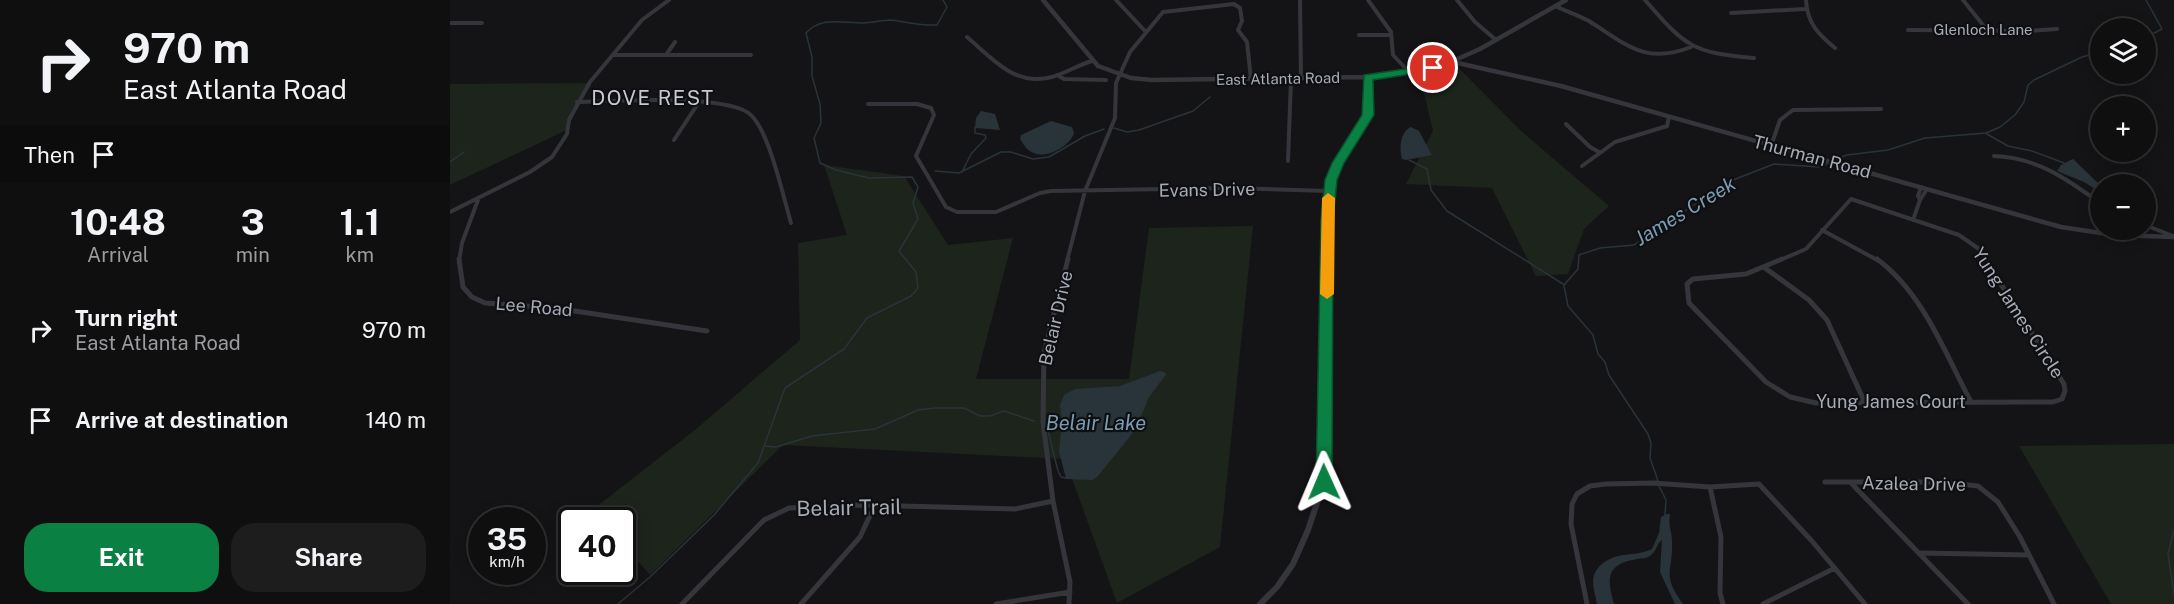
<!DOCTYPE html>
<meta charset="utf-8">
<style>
body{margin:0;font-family:"Public Sans",sans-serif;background:#1d1d1e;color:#f1f3f6;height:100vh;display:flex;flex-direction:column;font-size:22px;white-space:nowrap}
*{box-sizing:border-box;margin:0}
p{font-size:20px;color:#9b9c9f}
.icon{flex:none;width:33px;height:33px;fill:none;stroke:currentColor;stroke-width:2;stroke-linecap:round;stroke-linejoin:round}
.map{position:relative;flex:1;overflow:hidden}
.panel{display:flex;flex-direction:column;background:#0f0f10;width:450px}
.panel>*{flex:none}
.top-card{background:#0f0f10;color:#f1f3f6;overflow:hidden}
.controls{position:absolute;left:1640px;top:18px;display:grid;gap:12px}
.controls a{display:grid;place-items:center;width:66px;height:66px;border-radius:50%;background:#0f0f10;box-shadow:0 3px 15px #0003,0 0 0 2px #2f2f30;font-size:30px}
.speed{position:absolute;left:18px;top:507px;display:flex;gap:12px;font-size:30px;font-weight:700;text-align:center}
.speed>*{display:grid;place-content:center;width:78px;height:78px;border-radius:50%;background:#0f0f10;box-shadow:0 3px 15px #0003,0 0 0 2px #2f2f30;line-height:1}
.speed small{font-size:15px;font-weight:400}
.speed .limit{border:3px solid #111;border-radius:9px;background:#fff;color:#111}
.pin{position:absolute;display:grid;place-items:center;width:51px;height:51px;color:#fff;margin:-26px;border:3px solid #fff;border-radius:50%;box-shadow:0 2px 6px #0007}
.me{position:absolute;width:66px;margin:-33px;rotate:359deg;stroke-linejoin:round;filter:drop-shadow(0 0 4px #0008)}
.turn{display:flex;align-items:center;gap:21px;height:126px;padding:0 24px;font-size:27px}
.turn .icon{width:78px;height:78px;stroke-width:2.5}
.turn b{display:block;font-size:42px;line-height:51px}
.then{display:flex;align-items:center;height:57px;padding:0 24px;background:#0003;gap:12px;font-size:22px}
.eta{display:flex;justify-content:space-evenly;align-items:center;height:102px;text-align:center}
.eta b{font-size:36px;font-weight:700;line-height:42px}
.button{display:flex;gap:12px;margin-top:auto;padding:12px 24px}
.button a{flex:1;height:69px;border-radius:24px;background:#0b8043;color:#fff;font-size:24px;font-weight:700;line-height:69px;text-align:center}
.button a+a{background:#1d1d1e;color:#f1f3f6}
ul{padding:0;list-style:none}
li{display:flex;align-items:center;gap:18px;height:90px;padding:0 24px}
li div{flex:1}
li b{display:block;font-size:22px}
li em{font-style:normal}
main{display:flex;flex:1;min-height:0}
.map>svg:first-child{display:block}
</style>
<main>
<section class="panel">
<div class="top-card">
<div class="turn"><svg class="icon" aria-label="right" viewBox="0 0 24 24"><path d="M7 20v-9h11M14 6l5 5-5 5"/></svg><div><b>970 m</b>East Atlanta Road</div></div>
<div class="then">Then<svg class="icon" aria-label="arrive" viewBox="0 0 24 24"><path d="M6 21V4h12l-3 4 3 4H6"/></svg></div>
</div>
<div class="eta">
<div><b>10:48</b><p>Arrival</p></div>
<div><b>3</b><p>min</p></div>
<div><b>1.1</b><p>km</p></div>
</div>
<ul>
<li><svg class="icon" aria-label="right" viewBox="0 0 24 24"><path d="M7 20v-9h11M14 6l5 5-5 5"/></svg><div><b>Turn right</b><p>East Atlanta Road</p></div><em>970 m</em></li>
<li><svg class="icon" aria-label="arrive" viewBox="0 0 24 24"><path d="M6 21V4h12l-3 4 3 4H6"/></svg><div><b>Arrive at destination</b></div><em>140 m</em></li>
</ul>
<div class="button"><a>Exit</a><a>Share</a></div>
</section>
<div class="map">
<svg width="1724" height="604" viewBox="0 0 1724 604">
<rect width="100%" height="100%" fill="#141416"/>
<path fill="#1c241c" d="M1003,62L1070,130L1159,206L1134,229L1118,274L1086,276L1042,188L956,184L983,131L969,72Z
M141,83L121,113L117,130L0,185V84Z
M374,165L454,176L498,245L563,238L526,379H679L699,228L803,226L770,547L667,603L615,459L333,445L200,575L173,544L172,520H151L142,510L245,430L350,340L348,243L397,235Z
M1724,444V604H1661L1569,446Z"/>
<path fill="#29343a" d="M531,111L545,114L550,130L525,128L526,118Z
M601,121L622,127L624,133C620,146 597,159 584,153C577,151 574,145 570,139L571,135Z
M961,127L969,131L982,155L956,160L952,159C949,148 950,132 961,127Z
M1623,159L1650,185V192L1634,182L1607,171L1611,165Z
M710,371L716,373L715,376L699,397L686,429L648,476L643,480L616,479L609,451L612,424L610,405L614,395L625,389L670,386Z
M1217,514H1220C1218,529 1222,530 1222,542C1223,574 1211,573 1233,604H1225L1210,572L1212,540C1206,544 1207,551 1201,555C1197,559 1192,558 1187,559C1157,564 1156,577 1164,604H1147C1144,588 1138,576 1152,564C1170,550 1182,558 1202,549L1209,533L1211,517Z"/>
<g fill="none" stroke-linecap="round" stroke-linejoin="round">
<path stroke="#29343a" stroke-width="1.5" d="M1695,38L1712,29L1696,0
M664,128L677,132L689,130L743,111L760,97
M1537,134L1558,146L1582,151L1614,163
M959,160L977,169L981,190L997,211L1113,284
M1383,160L1397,155L1438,150L1475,138L1536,133L1550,127L1565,115L1574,102L1578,85L1584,80L1632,57L1650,52
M0,162L14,152
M485,171L509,173L551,152H561L583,159L599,157L635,136L654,129
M512,172L521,154L536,138L535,135L525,133V127
M1114,285L1128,269L1129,255L1150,248L1184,245L1278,182L1324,164L1370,167L1379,163
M1114,286L1118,306L1143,335L1148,354L1155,362L1159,375L1198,434L1201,443L1200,458L1208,481
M597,427L608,471L611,477L616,478
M314,446L326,447L362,436L425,429L468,410L485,408H514L530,416H540L554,411L584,421
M1209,486L1216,500L1215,515
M1724,530L1718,554L1724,594
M168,604L200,577L264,515L308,463L335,388L394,349L417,318L461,296L468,288L466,272L449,251L468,219L463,203L468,187L462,177L419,178L386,170L370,163L364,138L371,123L370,104L362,76V57L356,33C371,16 392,23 413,23C422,23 431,20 441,20C457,22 471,26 487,25L497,7L493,0"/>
<path stroke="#35363b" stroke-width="4" d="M666,0L695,31
M850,0L851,79
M918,0L941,32L943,55L960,73
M1007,0L1025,22L1046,40
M1195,0C1235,46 1242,53 1304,58
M1356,0C1357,23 1368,34 1385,48
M1513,0L1537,30
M1105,6C1116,11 1128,15 1139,21C1177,45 1195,65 1241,47
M1281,13L1355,9
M0,23H32
M1458,30L1580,31L1607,29
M909,35H941
M517,37C543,59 565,87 602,77C616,73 628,65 642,61
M163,55H301
M216,55L225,42
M607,75L614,79L656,80
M127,102C160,101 281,93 302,116C320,135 333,196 341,223
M418,104H467L481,108L484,115L466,156L496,207L507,212H546L590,193L601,191L775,188L879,191
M1116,124L1140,147L1149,152
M224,140L249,102
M1321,146L1330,120L1343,110L1431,109
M1544,156C1586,157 1617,179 1650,203
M838,161L841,79
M1132,166L1165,142L1217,126L1219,117
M1471,187L1468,196L1470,200L1477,189
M0,212L80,172L102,157L117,134L119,120L140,82L192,20L219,0
M1463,220L1470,200
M1695,225L1723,236
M1372,230L1429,261
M9,261L12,243L28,200
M617,261L635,191L665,118L666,83L680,52L713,12L784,4L790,8L792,21L788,30L797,42L801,79
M1328,261L1356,249L1401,199L1509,235L1529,249L1536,261"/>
<path stroke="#35363b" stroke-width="5" d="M9,259L13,287L22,297L35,303L105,308L257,331
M618,259L594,353L593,422L603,501L620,582L619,604
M1332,259L1296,274L1243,279L1237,284L1239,303L1316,382L1340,397L1366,403L1603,402L1612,399L1615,391L1614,384L1535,259
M1427,259C1473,293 1495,353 1521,402
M1315,268L1359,300L1377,320L1415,403
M1375,482H1491L1528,486L1548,502L1570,537L1604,604
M1402,484L1518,604
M1260,487L1271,537L1270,593L1273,604
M1471,553L1579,555
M232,604L314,520L339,508L414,505L565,509L603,501
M351,604L410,537L424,507
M546,604L620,592
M1137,604L1121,524L1122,504L1127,494L1140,486L1156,484L1203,483L1260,487L1309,484L1361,540L1415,604
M1313,604L1385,568"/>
<path stroke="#35363b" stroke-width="4.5" d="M593,0L648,66L681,78L702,80L918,77L969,71L996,64L1030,49L1116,0
M1003,62L1111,86L1611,227L1664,235L1724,237
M877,261L878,200L884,170L918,115V77"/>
<path stroke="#35363b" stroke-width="6" d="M810,604L827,587L843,564L858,530L874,482L877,259"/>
</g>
<path fill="#0b8043" stroke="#07532c" stroke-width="1.5" d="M983,65L988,68L987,70L923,80L924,115L894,163L887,180L883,220L882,482L880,487L874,489L869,487L866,482L871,220L875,180L882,163L912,115L914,75Z"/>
<path fill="#f59e0b" d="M878,193L885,198L884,294L877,299L870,294L872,198Z"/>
<g text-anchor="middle" stroke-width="4.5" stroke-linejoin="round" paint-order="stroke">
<g font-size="15" fill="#a5acb7" stroke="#0f0f11">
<text x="1533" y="35">Glenloch Lane</text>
<text transform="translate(828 79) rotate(-1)" y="5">East Atlanta Road</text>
</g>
<g font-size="18" fill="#a5acb7" stroke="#0f0f11">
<text transform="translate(1362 157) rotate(15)" y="6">Thurman Road</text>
<text transform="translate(757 190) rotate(-1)" y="6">Evans Drive</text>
<text transform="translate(84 307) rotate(5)" y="6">Lee Road</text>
<text transform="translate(1568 313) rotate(57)" y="6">Yung James Circle</text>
<text transform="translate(606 318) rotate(-77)" y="6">Belair Drive</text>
<text x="1441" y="408">Yung James Court</text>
<text transform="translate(1464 484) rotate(1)" y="6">Azalea Drive</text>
</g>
<g font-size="20" letter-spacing="1.5" fill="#c6cad3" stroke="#0f0f11">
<text x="203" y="105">DOVE REST</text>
</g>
<g font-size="20" font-style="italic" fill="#7a9db4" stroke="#0f0f11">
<text transform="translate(1235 211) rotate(-31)" y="7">James Creek</text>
<text x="646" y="430">Belair Lake</text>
</g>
<g font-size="21" fill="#a5acb7" stroke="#0f0f11">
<text transform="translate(399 508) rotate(-1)" y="7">Belair Trail</text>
</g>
</g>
</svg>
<div class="controls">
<a><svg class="icon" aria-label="layers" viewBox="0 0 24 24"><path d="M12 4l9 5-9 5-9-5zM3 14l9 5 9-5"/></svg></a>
<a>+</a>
<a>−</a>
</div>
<div class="speed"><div>35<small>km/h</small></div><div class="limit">40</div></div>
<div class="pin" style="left:983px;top:68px;background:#d93025"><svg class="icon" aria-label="arrive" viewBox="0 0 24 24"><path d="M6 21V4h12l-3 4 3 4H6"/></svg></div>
<svg class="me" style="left:874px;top:482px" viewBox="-20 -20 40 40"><path d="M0-17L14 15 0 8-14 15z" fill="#0b8043" stroke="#fff" stroke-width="4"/></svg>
</div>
</main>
